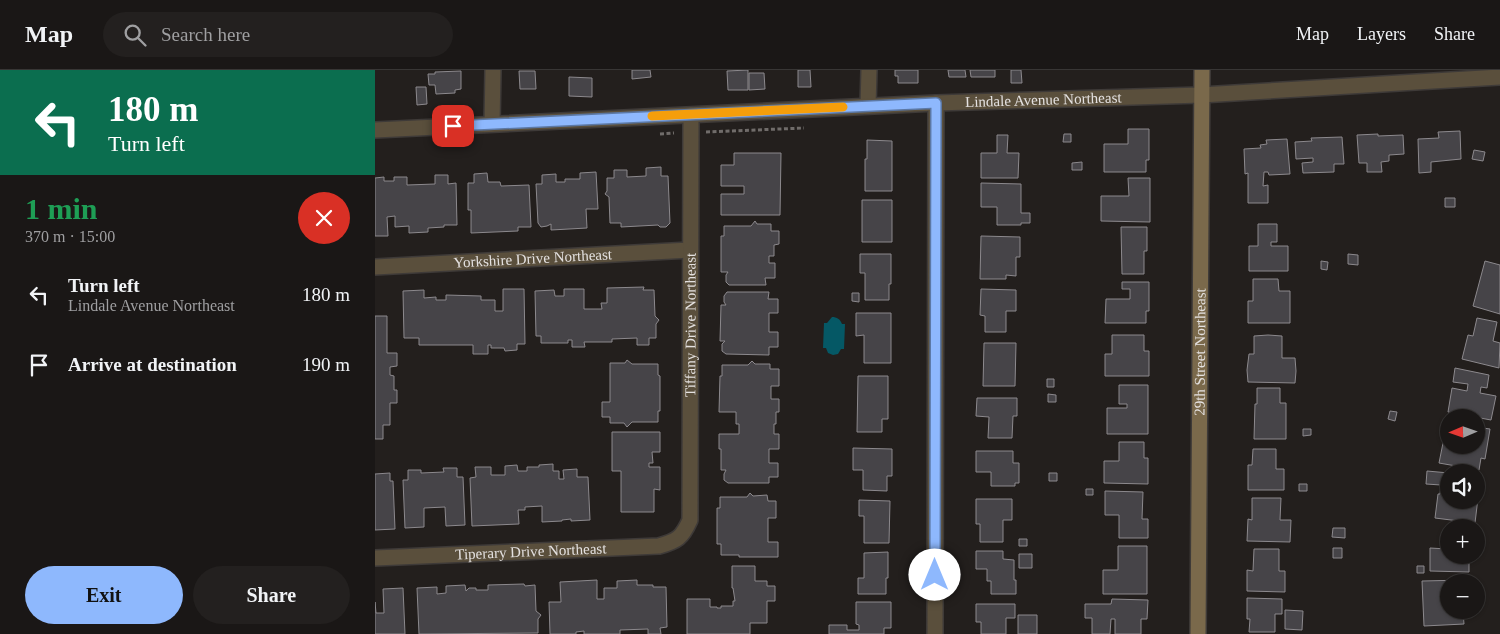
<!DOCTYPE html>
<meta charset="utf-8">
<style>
body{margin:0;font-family:"Times New Roman",serif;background:#23201f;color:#f1f3f6;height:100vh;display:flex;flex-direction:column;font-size:19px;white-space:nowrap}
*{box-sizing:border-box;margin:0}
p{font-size:16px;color:#9f9fa1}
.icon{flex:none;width:28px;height:28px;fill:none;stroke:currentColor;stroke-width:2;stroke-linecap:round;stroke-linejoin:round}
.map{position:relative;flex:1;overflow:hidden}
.side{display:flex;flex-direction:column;background:#1a1716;width:375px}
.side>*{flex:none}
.guide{background:#0b6e4f;color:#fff;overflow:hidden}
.needle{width:32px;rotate:268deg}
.tools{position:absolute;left:1065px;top:339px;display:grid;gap:10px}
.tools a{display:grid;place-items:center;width:45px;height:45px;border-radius:50%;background:#1a1716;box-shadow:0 1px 4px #0004,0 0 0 1px #383635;font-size:25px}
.pin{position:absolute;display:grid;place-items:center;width:42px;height:42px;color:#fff;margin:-21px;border-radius:10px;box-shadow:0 2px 8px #0006}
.me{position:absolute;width:55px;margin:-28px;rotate:0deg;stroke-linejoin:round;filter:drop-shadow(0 0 4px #0008)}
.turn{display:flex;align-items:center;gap:18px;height:105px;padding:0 25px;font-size:22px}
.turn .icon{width:65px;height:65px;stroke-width:2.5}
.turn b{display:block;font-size:35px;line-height:42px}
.round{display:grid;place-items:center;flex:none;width:52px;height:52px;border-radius:26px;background:#23201f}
.overview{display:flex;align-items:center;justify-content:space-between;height:85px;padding:0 25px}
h1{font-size:30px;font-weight:700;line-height:38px;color:#1e9e55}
.primary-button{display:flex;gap:10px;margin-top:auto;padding:10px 25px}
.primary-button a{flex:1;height:58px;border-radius:30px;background:#8eb8fd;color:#111;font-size:20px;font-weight:700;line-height:58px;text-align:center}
.primary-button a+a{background:#23201f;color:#f1f3f6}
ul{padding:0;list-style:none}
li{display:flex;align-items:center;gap:15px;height:70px;padding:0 25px}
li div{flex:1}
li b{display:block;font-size:19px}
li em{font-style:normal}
header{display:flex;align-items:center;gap:30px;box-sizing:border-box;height:70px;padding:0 25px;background:#1a1716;border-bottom:1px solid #383635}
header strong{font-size:24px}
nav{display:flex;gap:28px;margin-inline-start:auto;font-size:18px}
.search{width:350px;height:45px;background:#23201f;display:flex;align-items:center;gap:12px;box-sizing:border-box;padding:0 18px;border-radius:28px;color:#9f9fa1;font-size:19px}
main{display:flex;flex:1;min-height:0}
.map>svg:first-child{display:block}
</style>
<header>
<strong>Map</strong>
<div class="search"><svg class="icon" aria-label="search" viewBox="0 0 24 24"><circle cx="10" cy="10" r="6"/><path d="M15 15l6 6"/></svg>Search here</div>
<nav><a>Map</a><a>Layers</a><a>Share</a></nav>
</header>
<main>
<section class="side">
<div class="guide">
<div class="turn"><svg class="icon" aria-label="left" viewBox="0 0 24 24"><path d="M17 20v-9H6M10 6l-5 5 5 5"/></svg><div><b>180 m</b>Turn left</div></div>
</div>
<div class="overview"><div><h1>1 min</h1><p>370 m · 15:00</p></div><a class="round" style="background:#d93025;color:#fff"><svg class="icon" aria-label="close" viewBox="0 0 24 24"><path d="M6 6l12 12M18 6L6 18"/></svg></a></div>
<ul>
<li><svg class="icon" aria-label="left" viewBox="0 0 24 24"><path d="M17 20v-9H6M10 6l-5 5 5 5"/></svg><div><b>Turn left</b><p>Lindale Avenue Northeast</p></div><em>180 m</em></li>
<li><svg class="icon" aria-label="arrive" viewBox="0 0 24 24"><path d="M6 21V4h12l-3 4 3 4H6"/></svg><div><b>Arrive at destination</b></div><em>190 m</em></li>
</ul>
<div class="primary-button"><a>Exit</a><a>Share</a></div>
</section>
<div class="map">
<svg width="1125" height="564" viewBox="0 0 1125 564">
<rect width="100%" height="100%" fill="#231f1d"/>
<path fill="#055865" d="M457,247C462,247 465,249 467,254H470L469,279H466L463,284L458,285L453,283L451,278H448L449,253H452Z"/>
<path fill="#464448" stroke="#8c898d" d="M257,0H275L276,7L257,9Z
M373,0V20H353L352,1Z
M423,0H435L436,17H423Z
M520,0H543V13H523V6H520Z
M573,0H590L591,7H574Z
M595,0H620V7H596Z
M636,0H646L647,13H636Z
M86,1V19L80,20V23L61,24L60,15H54L53,4H60V2Z
M144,1H160L161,19H145Z
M374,3H389L390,19L374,20Z
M194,7L217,8V27L194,26Z
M41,17H51L52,34L42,35Z
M753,59H774V90H771V102H729V74H753Z
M1085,61L1086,89L1056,92V102L1044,103L1043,69L1064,68L1063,62Z
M689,64H696V72H688Z
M1003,64V66L1028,65L1029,84L1014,85V91L1006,92L1007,102H992V93H984L982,65Z
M622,65H633L632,83H644L643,108H606V83H622Z
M967,67L969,94H959V102L928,103L927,93L938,92V88L921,89L920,72L937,71L936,68Z
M912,69L915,104L894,105L893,102H889L888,116L893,115V133H873V103L870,104L869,79L886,78L885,75L892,74L891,70Z
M492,70L517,71V121H490V89H492Z
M1099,80L1110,82L1108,91L1097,89Z
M359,83H406L405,145H346V124H369V116H346V95H359Z
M707,92V100H697V93Z
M286,97V106H293L295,153L291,157H285L283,155L246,157V153H235L234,127L230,124L232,121V108H239V100H252V107L271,106V98Z
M221,102L223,139H211L212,158L176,160V154L172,156L166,157L163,153L161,114H167V105L181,104V112H190V109H205V103Z
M112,103L113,112H125L126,116L154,115L156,157H143V161L96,163V140H93V113H99V104Z
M60,105H73V114L81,113L82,155H69V157L53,158V162L34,163V156L20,157V146L12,147L13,166H0V108L9,107V111H19V107H32V115L60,114Z
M753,108H775V152L726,151V126H754Z
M606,113L646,114V143H655V153H646V155H622V137H606Z
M1070,128H1080V137H1070Z
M487,130H517V172H487Z
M380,151L382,154H396V161H404V174L399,175V186H394V193H400V208H390L391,215H354L351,212V205L353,202H346V166H349V156H376Z
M883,154H902V172H896V176H913V201H874V176H883Z
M746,157H772V181H769V204H747Z
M606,166L645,167V187H641V206L631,205V209H605Z
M485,184H516V214H514V230H490V203H485Z
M973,184L983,185V195L973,194Z
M946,191L953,192L952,200L946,199Z
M1110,191L1125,195V244L1098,236Z
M878,209H903L904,221H915V253H873V231H878Z
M747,212H774V241H771V253H730L731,229H755V219H747Z
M269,217L268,220H279L280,246L284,250L281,254V268H274V275H262V268L237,269V272H209L210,277H197V270H193V273H166V266H161L160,221L179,220L180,226H189V219H209V239H227L226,233H232V218Z
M128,219H149L150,274H142V280L130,281L129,278H116V275H113V284H98V275H44V268H29L28,221L49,220V228L61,227V230H71V225L106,226V230H120V241H128Z
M606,219L641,220V241H631V262H610V246L605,245Z
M352,222H394L393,229H403V243H394V262H403V277H394V285L351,284L347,281V274L350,271H345L346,235H351L349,232V226Z
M477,223H484V232L477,231Z
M481,243H516V293H489V265L481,266Z
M0,246H12V283H22V296L15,297V305L19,306V320H22V333H15V355H8V369H0Z
M1102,248L1122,252L1118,271L1125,273L1124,298L1087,289L1093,265L1098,266Z
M737,265H769V281H774V306H730V284H737Z
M893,265L907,266V288H920L921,301L920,313L873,312L872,300L874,284H879V266Z
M609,273H641L640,316H608Z
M252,290L257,294H283V305L285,306V341H283V352H257L252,357L249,353H235V347H227V332H235V293H250Z
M377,291L380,294H395V299H404V316H396V329H404V342H401V354H399V364H404V379H394V393H403V407H394V413H353L349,410V404L351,400H346V379H344V364H364V354H361V342H344L345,306H347V295H373Z
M1080,298L1114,305L1112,318L1106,317L1105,323L1121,326L1116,350L1073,342L1077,318L1092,321L1093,314L1078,312Z
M483,306H513V349H507V362H482Z
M672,309H679V317H672Z
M744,315H773V364H732V338H752V334H744Z
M882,318H905V333H911V369H879L880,334H882Z
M673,324L681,325V332H673Z
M602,328H642V346H638L637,368H613L614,347L601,346Z
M1015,341L1022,342L1020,351L1013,349Z
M1101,357L1115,359L1110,389L1106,388L1104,400L1064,393L1069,368L1074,369V375H1101Z
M928,359H936V365L928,366Z
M237,362H285V382H277L278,393H274V397H285V420L279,419V442H246V401H237Z
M744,372H769V388H773V414L729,413V391H744Z
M478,378L517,379V406H512V421L488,420V400H478Z
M878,379H901V399H909V420H873V395H877Z
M601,381H638V393H644V413H640V416H616V402H601Z
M178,394V401H184V409H189L188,400L202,399V407H213L215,450L196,451V449L187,450V451L167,452V436L150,437V440H143L144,454L97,456L95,408L101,407L100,397H116V405H130V396L142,395L143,401H152V397H164V395Z
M68,398H82V407H88L90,455L71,456L70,437L49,438V457L30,458L28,410H33V400H46V403L69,402Z
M1052,401L1074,403V430H1101V428H1103L1100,453L1060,448L1063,424H1065L1066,415L1051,414Z
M15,403V411H18L20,459L0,460V404Z
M674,403H682V411H674Z
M924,414H932V421H924Z
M711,419H718V425H711Z
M730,421L768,422L767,449H773V468H744V445H730Z
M375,423L378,426L392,425L393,431H401V448H393V472H403V487H364V485H346V474H342V438H345V427H372Z
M877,428H906L905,450H916L915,472L872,471L873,449L877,450Z
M601,429H637V450H628V472H605V454H601Z
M484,430L515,431L514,473H489V446H484Z
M958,458H970V468L957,467Z
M1072,461H1074V485H1098L1097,492H1094V502L1055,501V478L1072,479Z
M644,469H652V476H644Z
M743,476H772V524H728V500H743Z
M958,478H967V488H958Z
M879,479H904V501H910V522L872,521V500L878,501Z
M601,481H628V489L639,490V510H641V524H616V511H612V499H601Z
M513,482V508H511V524H483V508H489V483Z
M644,484H657V498H644Z
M357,496H380V511H392V516H400V531H392V553H375V564H312V529H335V537H342V538H346V536H358V531H360L358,518H357Z
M1042,496H1049V503H1042Z
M222,510V529H229V518H242V511L262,510V515H278V517H291L292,557L285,558L286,564H273V559L245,560V564H209V561L201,562V564H175L174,532H186L185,512Z
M1090,510V512H1074V540H1091V542H1088L1089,554L1049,556L1047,511Z
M149,514L150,516L160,515L161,541L166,545L163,549V563L44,564L42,518L62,517V524L71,523V516L90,515L91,521L94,518H101V520H113V515Z
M28,518L30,564H0V532L1,543H9L8,519Z
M872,528L907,529V544H900V562H874L875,549H872Z
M737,529L773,530L772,549H766V564H740V549H736L735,564H717V548H710V534H736Z
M481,532H516V558H509V564H454V555H472V560H484V555L481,554Z
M601,534H640V548H631V564H606V552H601Z
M910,540L928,541L927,560L910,559Z
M643,545H662V564H643Z"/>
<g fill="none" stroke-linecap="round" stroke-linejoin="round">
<g stroke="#3e3a38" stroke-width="18">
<g id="street">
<path d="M493,36L494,0"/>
<path d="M117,54L118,0"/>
<path id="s1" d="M0,60L561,33L826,25L1125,7"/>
<path id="s2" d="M0,197L315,180"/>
<path id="s3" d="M0,488L284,476C302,471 307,468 315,450L316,45"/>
<path d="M560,564L561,33"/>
</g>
</g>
<g stroke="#3e3a38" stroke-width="18">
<g id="secondary">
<path id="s4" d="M823,564L827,0"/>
</g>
</g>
<path stroke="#706c6a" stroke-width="3" stroke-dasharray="4 2.5" stroke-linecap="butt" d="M331,62L429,58
M285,64L299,63"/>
<use href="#street" stroke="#5a4f3c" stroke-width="15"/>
<use href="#secondary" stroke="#7a694b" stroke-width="15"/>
</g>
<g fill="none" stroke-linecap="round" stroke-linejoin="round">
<g stroke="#5c78a4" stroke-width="12">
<path id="route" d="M78,56L561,33L560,505"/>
</g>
<use href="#route" stroke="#8eb8fd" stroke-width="9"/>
<path stroke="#f59e0b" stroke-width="9" d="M277,46L468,37"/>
</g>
<g text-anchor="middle" stroke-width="5" stroke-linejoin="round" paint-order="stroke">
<g font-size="15" fill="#e4e1e0" stroke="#231f1d">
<text dy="5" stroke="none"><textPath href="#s1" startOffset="669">Lindale Avenue Northeast</textPath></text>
<text dy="5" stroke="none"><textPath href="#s2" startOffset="158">Yorkshire Drive Northeast</textPath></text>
<text dy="5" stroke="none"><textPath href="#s3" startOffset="522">Tiffany Drive Northeast</textPath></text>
<text dy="5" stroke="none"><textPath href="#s4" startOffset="282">29th Street Northeast</textPath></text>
<text dy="5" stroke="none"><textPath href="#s3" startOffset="156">Tiperary Drive Northeast</textPath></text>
</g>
</g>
</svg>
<div class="tools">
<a><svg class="needle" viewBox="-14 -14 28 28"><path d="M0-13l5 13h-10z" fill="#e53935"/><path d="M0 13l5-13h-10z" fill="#9f9fa1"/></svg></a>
<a><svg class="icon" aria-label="sound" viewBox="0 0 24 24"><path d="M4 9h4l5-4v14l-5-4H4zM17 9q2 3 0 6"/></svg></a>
<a>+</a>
<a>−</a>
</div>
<div class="pin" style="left:78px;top:56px;background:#d93025"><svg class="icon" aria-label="arrive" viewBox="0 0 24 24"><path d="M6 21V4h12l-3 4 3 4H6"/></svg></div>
<svg class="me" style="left:560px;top:505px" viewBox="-20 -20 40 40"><circle r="19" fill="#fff"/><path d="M0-13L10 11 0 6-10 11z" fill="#8eb8fd"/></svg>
</div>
</main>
